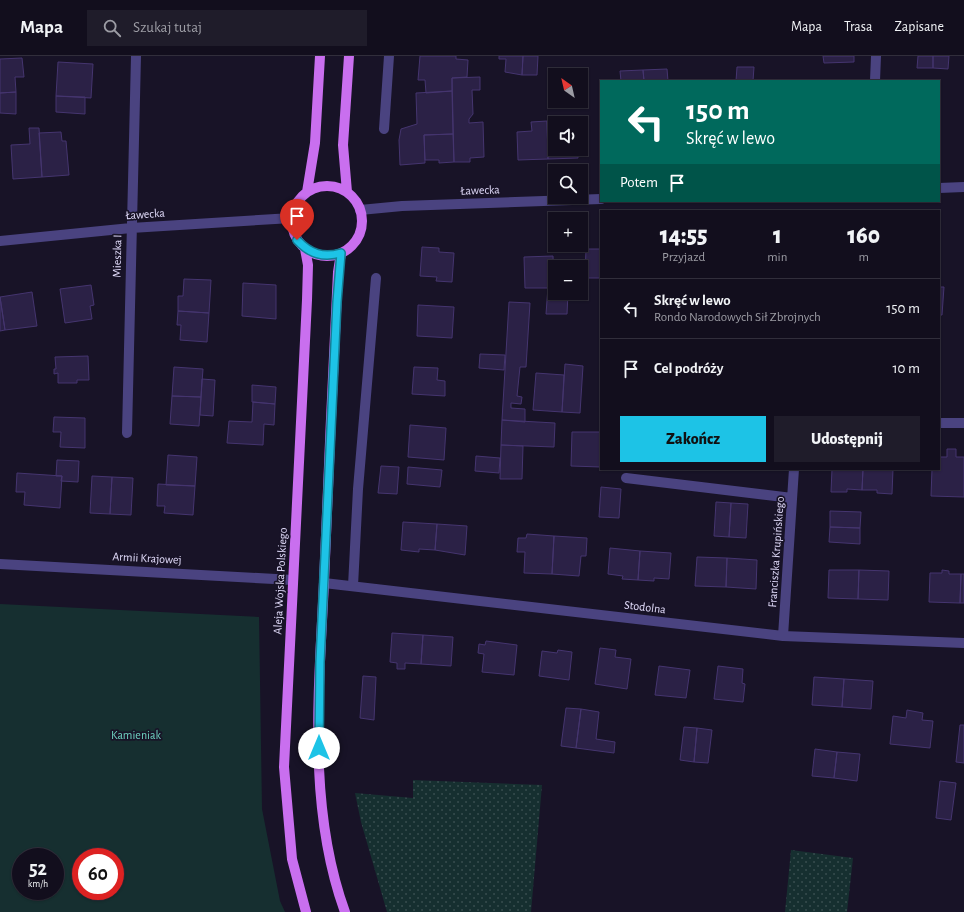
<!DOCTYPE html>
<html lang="pl">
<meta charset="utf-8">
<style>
body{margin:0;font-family:"Alegreya Sans",sans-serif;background:#1f1c2a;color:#f1f3f6;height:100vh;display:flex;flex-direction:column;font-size:15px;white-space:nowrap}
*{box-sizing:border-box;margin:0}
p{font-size:13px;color:#9c9ca4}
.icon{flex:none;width:22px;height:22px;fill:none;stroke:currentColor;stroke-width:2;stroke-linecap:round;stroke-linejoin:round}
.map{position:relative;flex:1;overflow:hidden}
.drawer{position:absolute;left:600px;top:154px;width:340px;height:260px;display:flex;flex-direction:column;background:#120e1d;border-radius:0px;box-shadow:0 1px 3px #0004,0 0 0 1px #312e3b}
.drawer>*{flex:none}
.guide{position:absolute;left:600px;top:24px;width:340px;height:122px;border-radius:0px;box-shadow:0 1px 3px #0004,0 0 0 1px #312e3b;background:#00695c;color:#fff;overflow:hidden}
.needle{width:26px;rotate:326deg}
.fabs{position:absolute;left:548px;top:12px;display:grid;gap:8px}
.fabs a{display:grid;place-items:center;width:40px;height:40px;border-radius:0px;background:#120e1d;box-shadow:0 1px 3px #0004,0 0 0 1px #312e3b;font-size:20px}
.speed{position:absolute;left:12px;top:792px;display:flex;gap:8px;font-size:20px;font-weight:700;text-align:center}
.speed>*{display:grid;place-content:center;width:52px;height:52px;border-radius:50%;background:#120e1d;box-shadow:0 1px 3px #0004,0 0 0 1px #312e3b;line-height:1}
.speed small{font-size:10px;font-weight:400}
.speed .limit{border:6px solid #d22;background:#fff;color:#111}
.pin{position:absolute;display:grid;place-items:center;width:34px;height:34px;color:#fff;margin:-41px -17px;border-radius:50% 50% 50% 0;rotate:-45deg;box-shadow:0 0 4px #0007}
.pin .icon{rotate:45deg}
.me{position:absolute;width:44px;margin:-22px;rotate:0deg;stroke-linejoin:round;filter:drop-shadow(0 0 3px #0008)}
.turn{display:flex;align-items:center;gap:14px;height:84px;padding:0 20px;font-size:18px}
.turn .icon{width:52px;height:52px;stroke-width:2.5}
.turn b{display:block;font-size:28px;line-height:34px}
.then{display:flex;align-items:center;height:38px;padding:0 20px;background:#0003;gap:8px;font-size:15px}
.eta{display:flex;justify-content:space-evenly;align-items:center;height:68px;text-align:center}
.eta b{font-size:24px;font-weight:800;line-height:28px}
.action{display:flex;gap:8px;margin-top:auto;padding:8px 20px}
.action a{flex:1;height:46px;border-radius:0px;background:#1dc3e6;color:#111;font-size:16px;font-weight:800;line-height:46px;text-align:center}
.action a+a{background:#1f1c2a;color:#f1f3f6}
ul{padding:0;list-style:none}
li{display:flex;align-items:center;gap:12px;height:60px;padding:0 20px;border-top:1px solid #312e3b}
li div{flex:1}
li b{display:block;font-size:15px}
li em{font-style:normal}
header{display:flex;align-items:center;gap:24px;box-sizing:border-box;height:56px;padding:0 20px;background:#120e1d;border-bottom:1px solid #312e3b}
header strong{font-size:19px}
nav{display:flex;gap:22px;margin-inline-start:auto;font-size:14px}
.search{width:280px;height:36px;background:#1f1c2a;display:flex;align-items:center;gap:10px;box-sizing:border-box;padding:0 14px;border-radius:0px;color:#9c9ca4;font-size:15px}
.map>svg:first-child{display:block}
</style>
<header>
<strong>Mapa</strong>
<div class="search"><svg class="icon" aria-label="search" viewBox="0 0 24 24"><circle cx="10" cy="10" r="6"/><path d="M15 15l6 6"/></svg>Szukaj tutaj</div>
<nav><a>Mapa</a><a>Trasa</a><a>Zapisane</a></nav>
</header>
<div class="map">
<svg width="964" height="856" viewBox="0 0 964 856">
<defs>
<pattern id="grass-dots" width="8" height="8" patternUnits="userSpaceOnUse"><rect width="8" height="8" fill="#162f30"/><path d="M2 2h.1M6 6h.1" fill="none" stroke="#384d4f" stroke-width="1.8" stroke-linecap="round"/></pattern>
</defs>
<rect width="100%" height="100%" fill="#181327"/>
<path fill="url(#grass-dots)" d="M413,724L542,729L531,856H387L361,766L355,737L413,742Z
M791,794L853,802L847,856H785Z"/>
<path fill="#162f30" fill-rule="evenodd" d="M0,548L259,561L262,753L280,845L285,856H0ZM21,801H55V835H21ZM81,801H115V835H81Z"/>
<path fill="#2b2146" stroke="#45356f" d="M420,0H456V3L468,4L467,21L452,22V35L426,37L425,24H418Z
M499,0H523L522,19L505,16L506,3H499Z
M523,0H538L537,19H522Z
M823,0H854V6L824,7Z
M918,0H933V12H917Z
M933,0H949L948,13L933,12Z
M22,2L24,21H15L16,36L0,37V3Z
M58,6L93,8L91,42L56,40Z
M737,11H754L753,25H736Z
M667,13L668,25H644L643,14Z
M643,14L644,25H621L620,15Z
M480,21V34H472L473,58L469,63V67L483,66L484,101L470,102V106H454L452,22Z
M452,35L453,78L424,79L425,107L400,109L399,84L401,73L417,68L416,37Z
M16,36V58L0,57V37Z
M56,40L85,41V58L56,56Z
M547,65H563V67H555V93H578V102L548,103Z
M547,65L548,103L518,104L517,76L532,75L531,66Z
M29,72H39L42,121L13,123L11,89L30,88Z
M61,76L62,85H66L69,119L42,121L39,77Z
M453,78L454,106L439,107V104H425L424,79Z
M422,191L439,192V196L454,197L452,226L436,225L437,221L420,220Z
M586,193H601V222H585Z
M553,200L554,232H525L524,201Z
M184,223L211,224L209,257L178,255V240H183Z
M243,227L276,229V263L242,260Z
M91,229L94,249L90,250L92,263L65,267L60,233Z
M554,230L555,237H568L567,258H546L548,231Z
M939,231H944L942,259H939Z
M32,236L37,270L5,274L0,241Z
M0,241L5,274L0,275Z
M509,246L530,247L526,311H520L517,340L522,341L521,348L511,347V352L525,353V366L502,364Z
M418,249L454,251L452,282L417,280Z
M178,255L209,257L207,286L180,284L181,269H177Z
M480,298L505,299L504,314L479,312Z
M88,300L89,324H77V327H58V317L54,318V313H56L55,301Z
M565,308L583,310L580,357L562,356Z
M174,311L203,313L201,341L172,340Z
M414,311L438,312L437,324L445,325V340L412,338Z
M536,317L564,319L562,356L533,354Z
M202,323L215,324L213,360L200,359Z
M252,329L276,331L275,348L252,346Z
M172,340L201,341L199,370L170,368Z
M253,346L275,348L274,369L264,368L263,389L227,387L229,365L252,366Z
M54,361L85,362V392L60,391L61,376H53Z
M502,364L555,367L554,391L501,389Z
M410,369L446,372L444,404L408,401Z
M572,376H601V411L571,410Z
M501,389L523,390L522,423H500Z
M947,393H956V401H964V441L931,440L932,413H939V401H947Z
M168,399L197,401L195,430L166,429Z
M476,400L500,402L499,417L475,415Z
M57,404L79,405L78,426L61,425L62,420H56Z
M381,410L399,411L397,438L378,437Z
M408,411L442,414L440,431L407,428Z
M832,413H863L862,434L847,433V436H831Z
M863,413H893L892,438L877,437V434H862Z
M17,417L62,420L60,452L24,449L25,436H16Z
M92,420L112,421L110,458L90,457Z
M112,421L133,422L131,459L110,458Z
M158,428L195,430L193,459L164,457L165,450H157Z
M601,431L621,433L619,462L599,461Z
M716,446L731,447L729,481L714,480Z
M731,447L748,448L746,482L729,481Z
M830,455L861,456L860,472L830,471Z
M403,466L437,468L435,494L419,493V496L401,494Z
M437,468L467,470L465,499L435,494Z
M830,471L860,472V488L829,486Z
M527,478L554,480L552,518L524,517L525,496H517L518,482H526Z
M554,480L587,482L586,500H581L579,520L552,518Z
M610,492L640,495L638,524L622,523L623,520L608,518Z
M640,495L671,497L669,523L654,522V525L638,524Z
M697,501L727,502L726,531L695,530Z
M727,502L757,504L756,533L726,531Z
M829,514H859L858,543L828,542Z
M859,514L889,515L888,544L858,543Z
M942,514L949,515V518H961L960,547L929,546L930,517H942Z
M961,518H964V547H960Z
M392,577L423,579L421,608L405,607V613H397V607L390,606Z
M423,579L453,581L451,610L421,608Z
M486,585L517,589L514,619L482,616L484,598L478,597L479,588L485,589Z
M600,592L616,594L615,601L631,603L627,633L595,628Z
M558,594L572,596L569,624L539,620L542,595L557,597Z
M659,610L690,614L686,642L655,639Z
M718,610L743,613L742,627L745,628L743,646L714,643Z
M363,620L376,621L374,664L360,662Z
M814,621L844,623L842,651L812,649Z
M844,623L873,625L871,653L842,651Z
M566,652L581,653L576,692L561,690Z
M581,653L599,656L596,683L615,686L614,697L576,692Z
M907,654L923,657L922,664L933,665L930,692L890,688L893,660L906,662Z
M960,669H964V707L956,706Z
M684,671L697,672L694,706L680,704Z
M697,672L712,674L708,707L694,706Z
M815,693L837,696L834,722L812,720Z
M837,696L860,698L857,725L834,722Z
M940,725L956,727L951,764L936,762Z"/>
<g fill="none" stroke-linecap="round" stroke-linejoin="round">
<path stroke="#4a4380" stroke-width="10" d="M875,25L876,0
M384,73L389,0
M939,132L964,131
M360,154L402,150L601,143
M0,185L131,172L292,162
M939,367H964
M127,377L136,0
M626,422L792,442
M0,508L293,524
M324,527L783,580L964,587
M353,530L358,433L376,222
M783,580L794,413"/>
<path stroke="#c96fef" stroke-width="10" d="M292 165a35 35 0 1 1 70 0a35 35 0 1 1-70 0Z
M307,136L315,87L320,0
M347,136L343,89L349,0
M305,193L308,209L307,244L284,711L292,803L306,856
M341,197L338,216C333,319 328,423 324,526C319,634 307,752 345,856"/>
</g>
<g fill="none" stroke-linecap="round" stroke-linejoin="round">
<g stroke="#137f96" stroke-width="10">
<path id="route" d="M297,184C310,198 323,202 341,197L337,246L320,606L319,692"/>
</g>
<use href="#route" stroke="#1dc3e6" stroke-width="7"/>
</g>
<g text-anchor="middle" stroke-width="3.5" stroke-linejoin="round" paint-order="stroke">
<g font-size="12" fill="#e2dcfb" stroke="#181327">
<text transform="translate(480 134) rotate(-2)" y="4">Ławecka</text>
<text transform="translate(145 158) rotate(-4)" y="4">Ławecka</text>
<text transform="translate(117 200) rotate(-89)" y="4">Mieszka I</text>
<text transform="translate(776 496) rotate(-86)" y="4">Franciszka Krupińskiego</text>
<text transform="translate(147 502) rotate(3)" y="4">Armii Krajowej</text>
<text transform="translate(280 525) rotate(-87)" y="4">Aleja Wojska Polskiego</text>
<text transform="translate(645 551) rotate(7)" y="4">Stodolna</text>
</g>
<g font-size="12" fill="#6fd4c2" stroke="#181327">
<text x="136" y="683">Kamieniak</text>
</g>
</g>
</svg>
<div class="fabs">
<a><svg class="needle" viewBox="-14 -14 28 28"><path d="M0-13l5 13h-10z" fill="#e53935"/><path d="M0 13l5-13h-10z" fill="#9c9ca4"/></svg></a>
<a><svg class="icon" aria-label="sound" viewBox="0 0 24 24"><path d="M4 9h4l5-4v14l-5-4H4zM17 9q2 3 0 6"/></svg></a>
<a><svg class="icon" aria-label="search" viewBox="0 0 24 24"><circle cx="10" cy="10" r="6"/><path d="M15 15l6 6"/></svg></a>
<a>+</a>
<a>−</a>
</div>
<div class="speed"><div>52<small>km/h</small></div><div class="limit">60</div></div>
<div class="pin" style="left:297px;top:184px;background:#d93025"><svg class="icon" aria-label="arrive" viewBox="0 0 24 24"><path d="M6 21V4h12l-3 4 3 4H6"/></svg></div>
<svg class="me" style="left:319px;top:692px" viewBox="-20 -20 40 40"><circle r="19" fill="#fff"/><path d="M0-13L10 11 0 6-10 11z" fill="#1dc3e6"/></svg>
<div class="guide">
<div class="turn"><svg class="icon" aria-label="left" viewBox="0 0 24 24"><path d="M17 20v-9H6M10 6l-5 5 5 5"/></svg><div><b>150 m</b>Skręć w lewo</div></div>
<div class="then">Potem<svg class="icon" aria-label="arrive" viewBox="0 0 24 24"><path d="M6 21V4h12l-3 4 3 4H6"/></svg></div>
</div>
<section class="drawer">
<div class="eta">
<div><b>14:55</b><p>Przyjazd</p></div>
<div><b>1</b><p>min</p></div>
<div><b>160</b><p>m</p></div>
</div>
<ul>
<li><svg class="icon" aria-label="left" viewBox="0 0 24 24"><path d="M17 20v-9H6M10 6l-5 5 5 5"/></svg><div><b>Skręć w lewo</b><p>Rondo Narodowych Sił Zbrojnych</p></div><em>150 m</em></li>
<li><svg class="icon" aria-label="arrive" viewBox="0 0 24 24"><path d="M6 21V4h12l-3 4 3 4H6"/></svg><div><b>Cel podróży</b></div><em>10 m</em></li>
</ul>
<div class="action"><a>Zakończ</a><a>Udostępnij</a></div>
</section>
</div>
